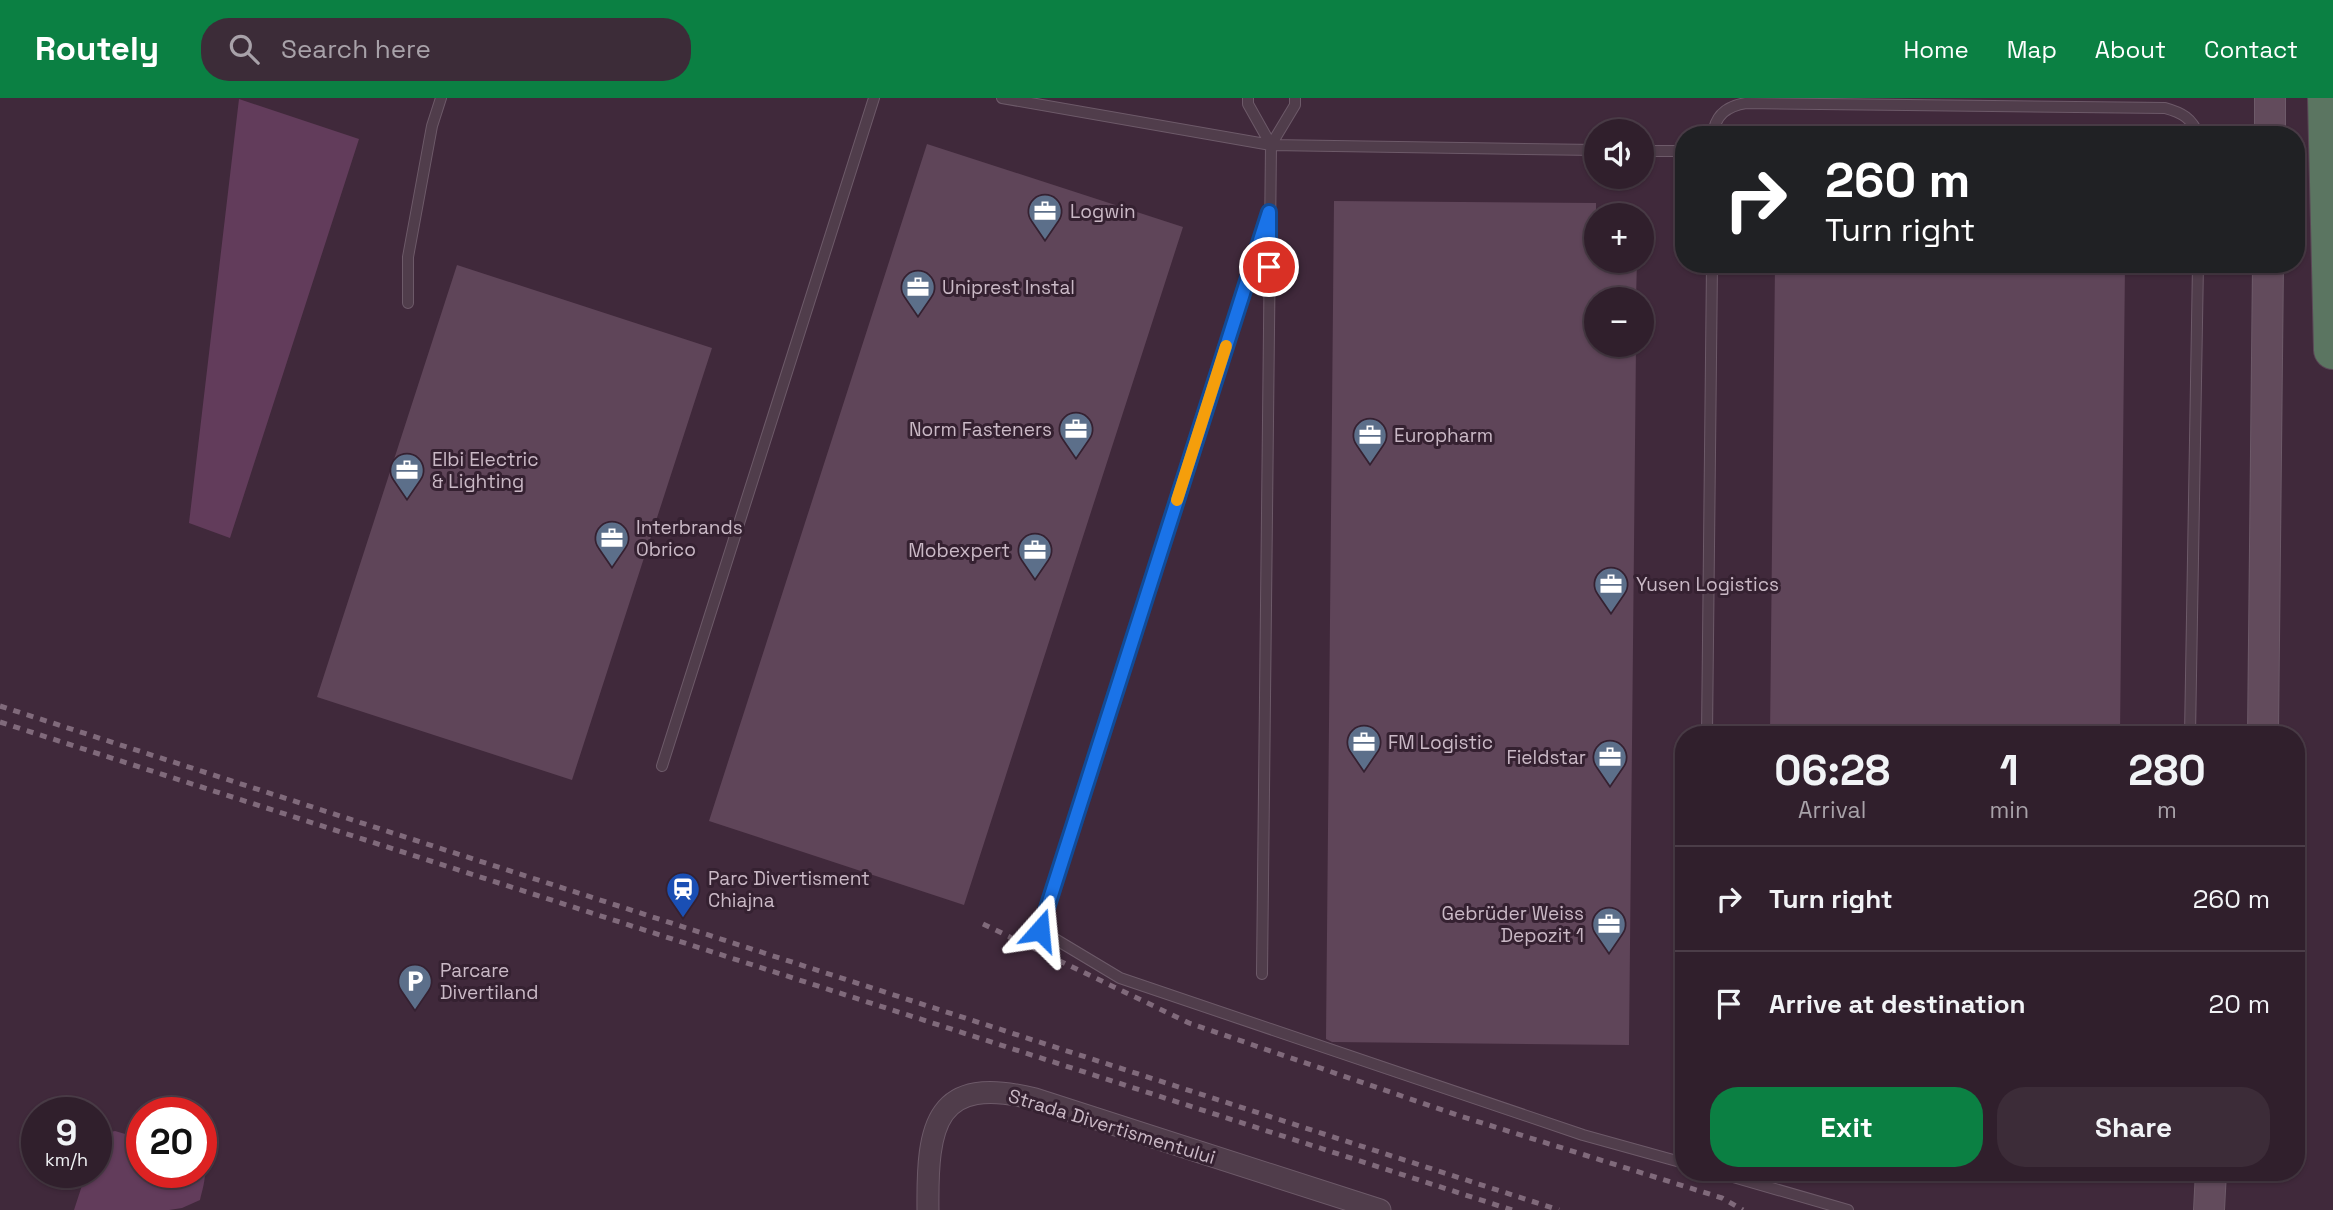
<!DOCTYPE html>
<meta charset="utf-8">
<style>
body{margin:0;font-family:"Space Grotesk",sans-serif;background:#3c2c38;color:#f1f3f6;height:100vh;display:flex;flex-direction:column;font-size:26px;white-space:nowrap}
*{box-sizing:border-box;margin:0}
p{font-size:23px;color:#a8a2a9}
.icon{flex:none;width:38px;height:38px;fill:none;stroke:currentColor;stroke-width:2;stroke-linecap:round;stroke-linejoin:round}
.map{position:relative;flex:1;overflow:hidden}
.panel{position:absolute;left:1675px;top:628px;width:630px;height:455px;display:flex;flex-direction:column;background:#301f2c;border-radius:28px;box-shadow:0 2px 5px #0004,0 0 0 2px #4b3d48}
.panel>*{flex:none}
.guide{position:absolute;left:1675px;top:28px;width:630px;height:147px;border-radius:28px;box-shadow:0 2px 5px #0004,0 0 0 2px #4b3d48;background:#202124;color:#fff;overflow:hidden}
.buttons{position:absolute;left:1584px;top:21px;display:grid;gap:14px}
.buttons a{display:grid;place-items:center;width:70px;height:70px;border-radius:50%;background:#301f2c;box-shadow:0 2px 5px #0004,0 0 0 2px #4b3d48;font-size:35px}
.speed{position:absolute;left:21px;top:999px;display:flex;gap:14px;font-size:35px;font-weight:700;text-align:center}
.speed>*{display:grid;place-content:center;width:91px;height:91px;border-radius:50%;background:#301f2c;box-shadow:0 2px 5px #0004,0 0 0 2px #4b3d48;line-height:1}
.speed small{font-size:18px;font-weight:400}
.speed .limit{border:10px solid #d22;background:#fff;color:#111}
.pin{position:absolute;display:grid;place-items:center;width:60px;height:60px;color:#fff;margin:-30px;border:4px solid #fff;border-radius:50%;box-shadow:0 2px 7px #0007}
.me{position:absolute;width:77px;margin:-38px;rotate:18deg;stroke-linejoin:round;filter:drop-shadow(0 0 5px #0008)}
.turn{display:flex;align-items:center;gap:24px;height:147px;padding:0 35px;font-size:32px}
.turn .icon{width:91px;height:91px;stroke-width:2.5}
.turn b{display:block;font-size:49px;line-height:60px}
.eta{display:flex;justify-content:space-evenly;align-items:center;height:119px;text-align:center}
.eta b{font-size:42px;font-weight:700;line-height:49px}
.action{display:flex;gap:14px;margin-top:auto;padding:14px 35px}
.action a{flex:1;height:80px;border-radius:28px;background:#0b8043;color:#fff;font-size:28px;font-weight:700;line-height:80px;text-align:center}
.action a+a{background:#3c2c38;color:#f1f3f6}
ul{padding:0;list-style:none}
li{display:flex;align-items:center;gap:21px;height:105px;padding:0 35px;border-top:2px solid #4b3d48}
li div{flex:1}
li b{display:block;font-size:26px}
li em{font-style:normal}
header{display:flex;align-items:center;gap:42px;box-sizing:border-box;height:98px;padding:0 35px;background:#0b8043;color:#fff}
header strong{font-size:33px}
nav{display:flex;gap:38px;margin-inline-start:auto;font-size:24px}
.search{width:490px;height:63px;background:#3c2c38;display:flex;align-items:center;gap:18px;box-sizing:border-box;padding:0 24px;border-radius:28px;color:#a8a2a9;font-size:26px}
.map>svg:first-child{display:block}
</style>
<header>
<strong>Routely</strong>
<div class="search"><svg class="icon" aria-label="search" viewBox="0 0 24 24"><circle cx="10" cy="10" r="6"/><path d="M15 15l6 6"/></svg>Search here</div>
<nav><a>Home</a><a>Map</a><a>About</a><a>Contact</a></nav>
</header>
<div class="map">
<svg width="2333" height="1112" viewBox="0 0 2333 1112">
<rect width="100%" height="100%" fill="#40293b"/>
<path fill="#623c5b" d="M239,1L359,41L230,440L189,425Z
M115,1033L142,1041V1074H201V1061C209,1072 203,1089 200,1102L182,1110L169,1112H74L86,1075L96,1074L98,1037Z"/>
<path fill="#5f4559" d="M927,46L1183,129L964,807L709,723Z
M1334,103L1596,105V163H1637L1636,201H1596V247H1636L1629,947L1332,944L1326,941Z
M1775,166H2125L2120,637H1770Z
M457,167L712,250L572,682L317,599Z"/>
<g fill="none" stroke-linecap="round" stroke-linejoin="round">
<g stroke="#6d5a69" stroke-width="12">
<path id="service" d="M1002,0L1271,47L1596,52
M1248,0V6L1271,47
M1713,37C1715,17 1727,8 1746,5L2165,10C2183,15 2191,20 2199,37
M1642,53H1684
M1269,115L1040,832L1120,880L1583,1037L1684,1065
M408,205V159L432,28L441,0
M1707,637L1712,166
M2190,637L2198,166
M662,668L874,0
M1262,876L1271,47L1295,7V0
M1716,1074L1848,1112"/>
</g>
<g stroke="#6d5a69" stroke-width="23">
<path id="minor" d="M928,1112C927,1026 935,976 1035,1001L1380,1112"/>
</g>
<g stroke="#6d5a69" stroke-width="32">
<path id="secondary" d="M2270,37V0
M2263,637L2268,166
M2209,1112L2211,1074"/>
</g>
<g stroke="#5a4756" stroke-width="40">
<path id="motorway" d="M2327,0L2333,252"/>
</g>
<use href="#service" stroke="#503d4b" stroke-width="10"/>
<use href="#minor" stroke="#503d4b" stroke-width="21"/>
<use href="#secondary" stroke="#624b5c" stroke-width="30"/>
<use href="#motorway" stroke="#5b7561" stroke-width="38"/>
<path stroke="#806a7b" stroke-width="5" stroke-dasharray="7 7" stroke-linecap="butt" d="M0,608L1559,1112
M0,624L1512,1112
M983,826L1189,925L1460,1018L1722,1100L1743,1112"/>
</g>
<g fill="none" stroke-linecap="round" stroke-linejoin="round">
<g stroke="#114b97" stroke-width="18">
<path id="route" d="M1040,832L1269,114V169"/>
</g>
<use href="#route" stroke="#1a73e8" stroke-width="12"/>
<path stroke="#f59e0b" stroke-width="12" d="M1177,402L1226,248"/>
</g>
<defs>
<g id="office-pin" transform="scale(1.75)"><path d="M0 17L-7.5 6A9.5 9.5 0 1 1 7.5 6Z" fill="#5c6f8a" stroke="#352131"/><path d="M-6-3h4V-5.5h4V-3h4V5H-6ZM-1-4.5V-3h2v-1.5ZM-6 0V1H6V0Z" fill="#fff"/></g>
<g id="station-pin" transform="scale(1.75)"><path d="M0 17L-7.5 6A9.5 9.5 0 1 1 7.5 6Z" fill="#1a4fb4" stroke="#352131"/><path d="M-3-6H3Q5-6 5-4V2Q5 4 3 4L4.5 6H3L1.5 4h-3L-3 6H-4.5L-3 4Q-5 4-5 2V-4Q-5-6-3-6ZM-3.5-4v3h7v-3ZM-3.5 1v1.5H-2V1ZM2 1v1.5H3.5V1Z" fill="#fff"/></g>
<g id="parking-pin" transform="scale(1.75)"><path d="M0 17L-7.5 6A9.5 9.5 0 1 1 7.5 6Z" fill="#5c6f8a" stroke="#352131"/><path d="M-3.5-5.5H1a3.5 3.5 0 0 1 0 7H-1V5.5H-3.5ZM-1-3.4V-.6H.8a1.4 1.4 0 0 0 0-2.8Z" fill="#fff"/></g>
</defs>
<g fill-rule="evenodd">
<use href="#office-pin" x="1045" y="113"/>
<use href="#office-pin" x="918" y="189"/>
<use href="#office-pin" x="1076" y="331"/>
<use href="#office-pin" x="1370" y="337"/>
<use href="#office-pin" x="407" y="372"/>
<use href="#office-pin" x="612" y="440"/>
<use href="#office-pin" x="1035" y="452"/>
<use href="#office-pin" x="1611" y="486"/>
<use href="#office-pin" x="1364" y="644"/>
<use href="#office-pin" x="1610" y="659"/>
<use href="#station-pin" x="683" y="791"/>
<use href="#office-pin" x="1609" y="826"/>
<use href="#parking-pin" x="415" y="883"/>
</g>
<g text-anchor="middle" stroke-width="6" stroke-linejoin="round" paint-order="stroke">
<g font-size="19" fill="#cab9c6" stroke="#352131" text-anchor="start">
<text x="1070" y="120">Logwin</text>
<text x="942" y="196">Uniprest Instal</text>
<text x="1052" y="338" text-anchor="end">Norm Fasteners</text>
<text x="1394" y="344">Europharm</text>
<text x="432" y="368">Elbi Electric<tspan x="432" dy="22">&amp; Lighting</tspan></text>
<text x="636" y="436">Interbrands<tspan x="636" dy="22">Obrico</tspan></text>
<text x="1010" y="459" text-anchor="end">Mobexpert</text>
<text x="1636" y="493">Yusen Logistics</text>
<text x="1388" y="651">FM Logistic</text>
<text x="1586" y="666" text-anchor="end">Fieldstar</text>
<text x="708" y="787">Parc Divertisment<tspan x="708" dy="22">Chiajna</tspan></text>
<text x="1584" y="822" text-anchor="end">Gebrüder Weiss<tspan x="1584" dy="22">Depozit 1</tspan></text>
<text x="440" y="879">Parcare<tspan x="440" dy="22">Divertiland</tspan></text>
</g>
<g font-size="19" fill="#cab9c6" stroke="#352131">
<text transform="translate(1112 1028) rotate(17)" y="7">Strada Divertismentului</text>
</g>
</g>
</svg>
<div class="buttons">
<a><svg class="icon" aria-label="sound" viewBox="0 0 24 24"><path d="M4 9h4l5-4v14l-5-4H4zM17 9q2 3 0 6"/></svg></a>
<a>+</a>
<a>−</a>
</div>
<div class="speed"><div>9<small>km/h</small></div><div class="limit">20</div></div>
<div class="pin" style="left:1269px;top:169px;background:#d93025"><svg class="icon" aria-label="arrive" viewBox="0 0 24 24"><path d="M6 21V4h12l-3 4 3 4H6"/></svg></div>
<svg class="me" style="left:1040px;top:832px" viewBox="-20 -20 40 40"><path d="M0-17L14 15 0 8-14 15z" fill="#1a73e8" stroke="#fff" stroke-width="4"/></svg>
<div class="guide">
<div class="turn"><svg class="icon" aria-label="right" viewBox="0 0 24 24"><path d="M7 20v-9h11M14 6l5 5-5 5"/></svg><div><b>260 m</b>Turn right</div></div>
</div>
<section class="panel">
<div class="eta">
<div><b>06:28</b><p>Arrival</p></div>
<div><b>1</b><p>min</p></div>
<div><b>280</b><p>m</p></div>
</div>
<ul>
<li><svg class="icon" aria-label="right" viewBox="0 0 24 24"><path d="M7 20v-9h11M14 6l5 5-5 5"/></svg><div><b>Turn right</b></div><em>260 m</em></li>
<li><svg class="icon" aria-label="arrive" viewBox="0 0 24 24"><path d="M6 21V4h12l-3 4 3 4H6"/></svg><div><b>Arrive at destination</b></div><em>20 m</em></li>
</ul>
<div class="action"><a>Exit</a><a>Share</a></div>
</section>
</div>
